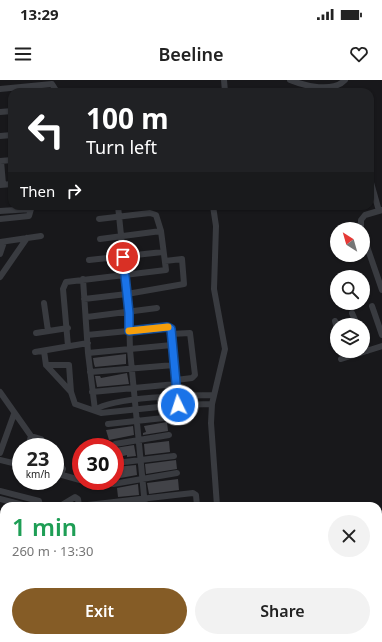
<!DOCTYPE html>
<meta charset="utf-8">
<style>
body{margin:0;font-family:"Noto Sans",sans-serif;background:#f2f2f2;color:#222;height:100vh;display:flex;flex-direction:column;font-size:15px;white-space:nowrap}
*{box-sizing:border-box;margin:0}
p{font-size:13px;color:#767676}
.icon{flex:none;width:22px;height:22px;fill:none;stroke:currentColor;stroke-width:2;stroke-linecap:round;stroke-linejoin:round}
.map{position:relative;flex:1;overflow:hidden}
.drawer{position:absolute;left:0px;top:422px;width:382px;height:140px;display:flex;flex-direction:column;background:#fff;border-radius:12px 12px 0 0;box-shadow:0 1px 3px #0004}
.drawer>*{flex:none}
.banner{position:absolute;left:8px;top:8px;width:366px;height:122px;border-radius:12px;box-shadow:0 1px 3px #0004;background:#202124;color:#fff;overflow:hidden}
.needle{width:26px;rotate:323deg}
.fabs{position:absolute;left:330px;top:142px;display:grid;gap:8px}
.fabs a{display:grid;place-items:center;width:40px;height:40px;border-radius:50%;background:#fff;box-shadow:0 1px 3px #0004;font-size:20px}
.speed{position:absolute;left:12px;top:358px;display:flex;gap:8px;font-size:20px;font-weight:700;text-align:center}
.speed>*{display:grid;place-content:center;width:52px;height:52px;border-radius:50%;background:#fff;box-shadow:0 1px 3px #0004;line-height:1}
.speed small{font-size:10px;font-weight:400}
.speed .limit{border:6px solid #d22;background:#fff;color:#111}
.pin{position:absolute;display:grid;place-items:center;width:34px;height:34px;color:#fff;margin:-17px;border:2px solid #fff;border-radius:50%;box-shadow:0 1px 4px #0007}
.me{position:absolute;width:44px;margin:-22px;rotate:356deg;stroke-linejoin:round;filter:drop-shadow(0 0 3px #0008)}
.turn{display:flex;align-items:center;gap:14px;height:84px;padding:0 12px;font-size:18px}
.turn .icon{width:52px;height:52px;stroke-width:2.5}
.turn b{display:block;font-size:28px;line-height:34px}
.then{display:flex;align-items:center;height:38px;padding:0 12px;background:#0003;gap:8px;font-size:15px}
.round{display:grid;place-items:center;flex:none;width:42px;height:42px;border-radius:21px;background:#f2f2f2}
.head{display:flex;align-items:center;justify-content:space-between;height:68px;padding:0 12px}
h1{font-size:24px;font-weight:600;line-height:30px;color:#1e9e55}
.cta{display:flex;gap:8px;margin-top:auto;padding:8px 12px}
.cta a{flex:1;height:46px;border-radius:24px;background:#855c26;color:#fff;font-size:16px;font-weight:600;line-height:46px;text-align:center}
.cta a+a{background:#f2f2f2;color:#222}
.status{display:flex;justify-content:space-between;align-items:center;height:28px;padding:0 20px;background:#fff;direction:ltr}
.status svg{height:11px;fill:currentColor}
header{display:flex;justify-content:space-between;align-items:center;height:52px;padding:0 12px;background:#fff;font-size:18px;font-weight:600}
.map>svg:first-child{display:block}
</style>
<div class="status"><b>13:29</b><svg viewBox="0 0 49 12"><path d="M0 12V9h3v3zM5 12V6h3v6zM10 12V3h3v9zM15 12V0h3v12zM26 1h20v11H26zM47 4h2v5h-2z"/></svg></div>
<header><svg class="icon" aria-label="menu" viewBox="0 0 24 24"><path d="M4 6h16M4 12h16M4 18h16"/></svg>Beeline<svg class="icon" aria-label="heart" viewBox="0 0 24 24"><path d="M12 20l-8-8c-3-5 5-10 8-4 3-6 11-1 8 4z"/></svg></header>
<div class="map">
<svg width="382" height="562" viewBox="0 0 382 562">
<rect width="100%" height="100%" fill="#18181b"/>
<path fill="#424348" d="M126,274V284L95,287L94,284L93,278Z
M127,293L129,304L97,307L95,296H100L101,298Z
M167,342L168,351L143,355V353L146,352L144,346Z
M133,346L134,355L109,360L106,350Z
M169,361L170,372L145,375L144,364Z
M134,365L136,376L127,377V375L115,378V368Z
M176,380L177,389L146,394L145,384Z
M136,385L137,395L115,399V387Z
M178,399L179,410L149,414L147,403Z
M138,404L139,415L118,417L117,408Z"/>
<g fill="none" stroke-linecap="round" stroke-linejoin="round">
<path stroke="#393b40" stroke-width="6" d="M224,0L225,12
M290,0C305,6 333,13 345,0
M0,9L52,4L57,12
M0,32L12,31
M0,56L12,55
M0,81L12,80
M1,81L3,104
M370,99L379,131
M0,105L12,104
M118,126L129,233L130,270L145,426
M213,126L216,146L214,209L225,269L212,324L211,343L217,426
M0,131L31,129L29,136L0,139
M361,149V140L365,135L382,130
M363,155L382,210
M100,159L161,151
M0,162L41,156
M0,174L4,162
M89,180L163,172
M0,197L27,158
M83,199L88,273L95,330
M84,219L127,214L184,204L182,179L165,181
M44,223L48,251
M372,226L382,255
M352,233L357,245
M87,237L157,228
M335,241L337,249
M36,253L68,248
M171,254L190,253L195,295L192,298L176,300
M87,255L169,247L178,325
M363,261L367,271
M68,266L63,209L66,202L166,190L161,151L156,135L150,133L99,139
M44,271L46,285L71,312L75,324L101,333L178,325L212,324
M35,272L88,263
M88,273L172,265
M341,279L382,266
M46,285H69L71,312
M90,292L174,285
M0,312L31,356L28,367
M92,312L176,304
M95,330C112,317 190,315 213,315
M108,344L173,337
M31,356L41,359L48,367
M115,364L169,355
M0,373L14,334
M55,377L63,389L61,394
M0,380L21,385
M116,383L174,376
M55,393L80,400
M113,404L177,393
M0,411L39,421L40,426
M0,419L27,426
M60,426L75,417L78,419L79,426
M79,426L193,413L196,415L197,426
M0,449L4,450
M0,478L4,479
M0,502L4,514
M0,542L4,541
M24,558L25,562
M44,558L45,562
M54,558L55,562
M75,558L76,562
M95,558L96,562
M7,562L20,558
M131,562L154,559
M215,562L216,558"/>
</g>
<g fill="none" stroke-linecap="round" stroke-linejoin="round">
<g stroke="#114b97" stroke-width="10">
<path id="route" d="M123,177L129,233V251L167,247L171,249L178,325"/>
</g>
<use href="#route" stroke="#1a73e8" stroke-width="7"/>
<path stroke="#f59e0b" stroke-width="7" d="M129,251L168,247"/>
</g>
</svg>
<div class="fabs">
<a><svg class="needle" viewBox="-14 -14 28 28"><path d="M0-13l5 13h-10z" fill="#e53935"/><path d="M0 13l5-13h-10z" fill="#767676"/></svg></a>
<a><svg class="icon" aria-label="search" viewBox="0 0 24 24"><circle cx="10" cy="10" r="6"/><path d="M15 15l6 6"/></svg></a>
<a><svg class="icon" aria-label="layers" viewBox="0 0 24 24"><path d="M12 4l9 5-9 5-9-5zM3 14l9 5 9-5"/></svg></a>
</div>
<div class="speed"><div>23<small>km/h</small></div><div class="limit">30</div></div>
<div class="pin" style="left:123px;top:177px;background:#d93025"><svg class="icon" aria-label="arrive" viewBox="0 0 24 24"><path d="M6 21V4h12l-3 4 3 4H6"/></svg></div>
<svg class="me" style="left:178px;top:325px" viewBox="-20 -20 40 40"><circle r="17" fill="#1a73e8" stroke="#fff" stroke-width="3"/><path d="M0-11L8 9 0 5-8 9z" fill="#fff"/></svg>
<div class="banner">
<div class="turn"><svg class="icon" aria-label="left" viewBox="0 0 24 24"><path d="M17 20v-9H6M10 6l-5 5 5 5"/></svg><div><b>100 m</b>Turn left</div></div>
<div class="then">Then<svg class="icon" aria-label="right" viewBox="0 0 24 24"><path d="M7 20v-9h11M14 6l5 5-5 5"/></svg></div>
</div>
<section class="drawer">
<div class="head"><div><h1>1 min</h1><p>260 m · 13:30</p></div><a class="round"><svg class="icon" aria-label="close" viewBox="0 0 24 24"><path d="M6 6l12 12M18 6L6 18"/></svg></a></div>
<div class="cta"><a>Exit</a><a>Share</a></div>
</section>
</div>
